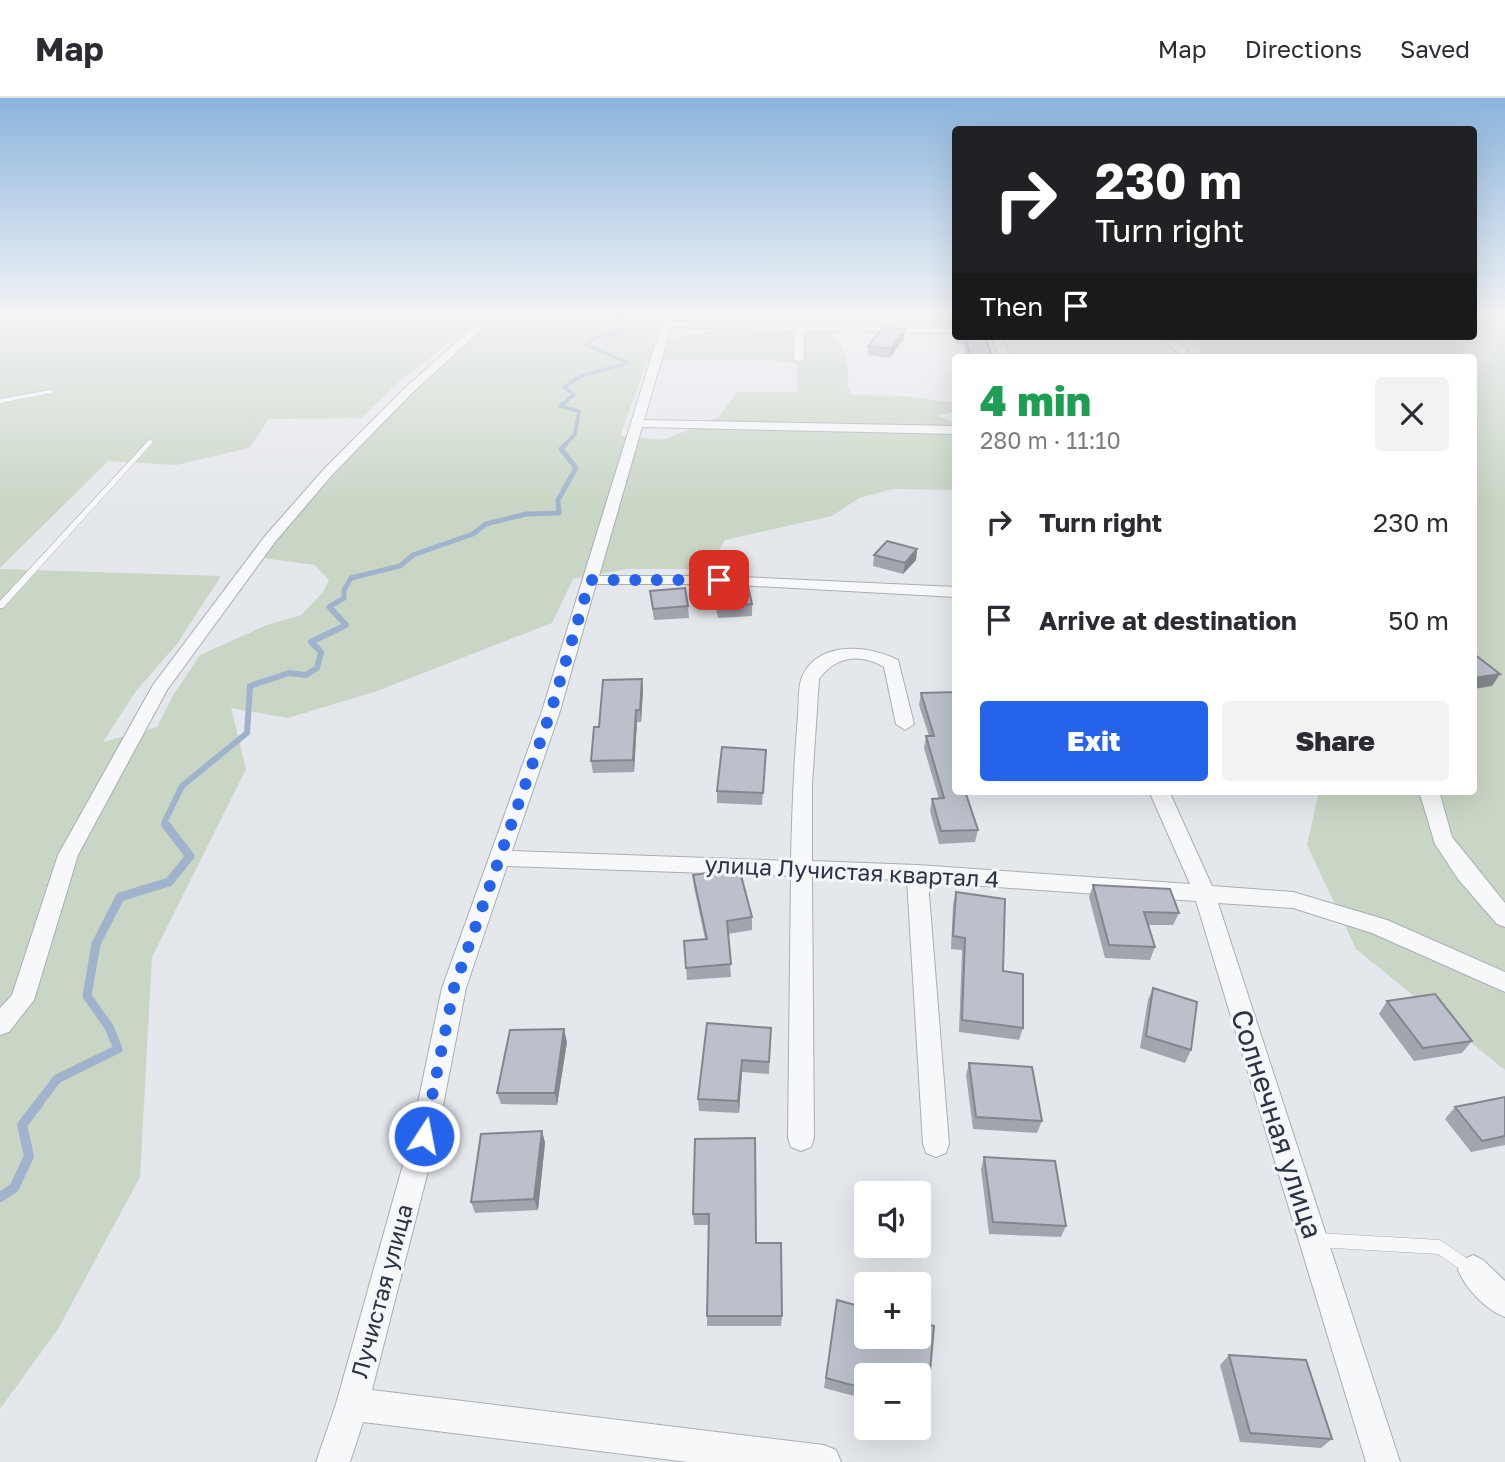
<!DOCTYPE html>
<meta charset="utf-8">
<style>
body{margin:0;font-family:"Golos Text",sans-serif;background:#f2f2f3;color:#2b2b33;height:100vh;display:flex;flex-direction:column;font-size:26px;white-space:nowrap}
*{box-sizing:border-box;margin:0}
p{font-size:23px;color:#7c7c81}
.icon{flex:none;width:38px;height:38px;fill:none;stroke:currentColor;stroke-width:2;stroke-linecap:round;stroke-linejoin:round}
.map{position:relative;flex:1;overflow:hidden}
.panel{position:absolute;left:952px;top:256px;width:525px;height:441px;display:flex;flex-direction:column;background:#fff;border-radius:7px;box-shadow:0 7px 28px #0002}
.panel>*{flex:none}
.banner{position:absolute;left:952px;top:28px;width:525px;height:214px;border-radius:7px;box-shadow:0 7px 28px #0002;background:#202124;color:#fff;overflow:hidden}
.fabs{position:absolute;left:854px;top:1083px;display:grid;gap:14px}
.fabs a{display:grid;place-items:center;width:77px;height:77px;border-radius:7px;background:#fff;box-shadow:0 7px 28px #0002;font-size:35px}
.pin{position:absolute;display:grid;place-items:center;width:60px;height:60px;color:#fff;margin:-30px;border-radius:14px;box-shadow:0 4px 10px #0006}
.me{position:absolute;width:77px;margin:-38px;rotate:11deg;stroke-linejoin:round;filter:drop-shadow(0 0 5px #0008)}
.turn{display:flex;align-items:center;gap:24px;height:147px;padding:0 28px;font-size:32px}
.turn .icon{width:91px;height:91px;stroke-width:2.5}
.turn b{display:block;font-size:49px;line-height:60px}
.then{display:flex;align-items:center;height:66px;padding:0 28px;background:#0003;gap:14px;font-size:26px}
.round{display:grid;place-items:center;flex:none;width:74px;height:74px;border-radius:7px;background:#f2f2f3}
.head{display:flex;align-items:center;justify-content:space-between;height:119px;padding:0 28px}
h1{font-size:42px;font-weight:800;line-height:52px;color:#1e9e55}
.button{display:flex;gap:14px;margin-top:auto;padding:14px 28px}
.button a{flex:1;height:80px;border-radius:7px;background:#2563eb;color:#fff;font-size:28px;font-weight:800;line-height:80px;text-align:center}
.button a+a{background:#f2f2f3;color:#2b2b33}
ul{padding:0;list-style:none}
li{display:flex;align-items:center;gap:21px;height:98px;padding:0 28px}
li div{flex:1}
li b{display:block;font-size:26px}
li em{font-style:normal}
header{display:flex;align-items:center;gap:42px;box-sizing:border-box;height:98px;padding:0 35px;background:#fff;border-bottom:2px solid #e1e1e2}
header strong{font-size:33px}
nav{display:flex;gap:38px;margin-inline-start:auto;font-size:24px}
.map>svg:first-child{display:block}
</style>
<header>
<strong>Map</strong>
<nav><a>Map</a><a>Directions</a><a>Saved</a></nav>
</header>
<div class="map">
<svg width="1505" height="1364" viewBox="0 0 1505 1364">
<rect width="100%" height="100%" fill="#e4e7ec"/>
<path fill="#c9d6c5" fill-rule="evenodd" d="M0,218H646L657,222L652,245L780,218H815C836,231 854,264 847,288L852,297L905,298L955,305V313L938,318L955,324V392L893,391L859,400L832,418L725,442L707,471H627L573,481L552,525L377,593L288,620L231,610L246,671L152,859L140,1079L58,1231L0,1311V471L221,478L177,546L136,593L103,644L157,629L174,596L200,557L264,528L301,517L323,494L329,482L315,467L263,460L277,440L372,336L413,294L482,231L470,229L401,282L361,320L269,321L249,350L176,367L108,363L0,470ZM648,261L780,263L797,266V294H737L719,319L683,334L663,342L620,338Z
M1474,218H1505V972L1356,851L1307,747L1319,693H1474V259H1195L1201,254L1193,238H1474Z"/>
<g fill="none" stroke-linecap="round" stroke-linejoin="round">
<path stroke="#9fb4cc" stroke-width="3.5" d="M564,348L575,336L579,313L560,308L574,297L564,289L581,278L629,265L586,247L595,240L622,233L614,227L621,218"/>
<path stroke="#9fb4cc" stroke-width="5" d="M334,514L329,509L344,500V492L351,480L400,468L413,457L473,436L486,426L526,416L559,415L558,402L576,370L561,351L566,346"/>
<path stroke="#9fb4cc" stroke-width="6" d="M167,729L164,725L182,688L247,635L250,588L289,575L306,577L317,570L321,554L311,544L346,527L332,512"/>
<path stroke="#9fb4cc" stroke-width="9" d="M38,1006L57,981L118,951L109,929L87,898L96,846L120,799L169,784L190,758L166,727"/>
<path stroke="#9fb4cc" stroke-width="10" d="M0,1099L14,1090L29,1058L22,1027L39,1005"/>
<g stroke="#a9aeb7" stroke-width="1">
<path id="service" d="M50,292L52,293V295L0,305V301Z
M149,342L154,343L3,510H0V503Z
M1317,1135L1440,1142L1475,1166L1477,1171L1475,1176L1470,1178L1438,1156L1317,1149L1312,1147L1310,1142L1312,1137Z"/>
</g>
<g stroke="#a9aeb7" stroke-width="2">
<path id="minor" d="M485,218H496L412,295L333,376L275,444L167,592L78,757L34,902L9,934L0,937V910L12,897L58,757L153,587L265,438L325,370L404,291Z
M664,218H674L672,223L956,229V235L804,232V261L799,264L794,261V232L671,229L644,322L956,328V336L642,329L599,478H719L956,489V499L719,486H596L560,613L512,753L791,763C792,714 794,666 798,617C799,606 798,589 802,579C818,542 869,547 898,562L914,626L905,632L896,626L884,569C860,555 836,558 819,581L812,687V763L917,767L1190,786L1149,693H1169L1212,788L1293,794L1387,822L1505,874V894L1372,835L1293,810L1218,805L1400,1364H1366L1196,803L928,784L949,1046L946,1055L936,1059L926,1055L923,1046L907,782L812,779L814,1040L811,1049L801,1053L791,1049L788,1040L791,778L507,768L466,890L437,1038L372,1292L824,1347L836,1352L841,1364H688L363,1324L350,1364H316L336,1306L411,1038L442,890L542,613Z
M991,238H1001L1010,259H1000Z
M1159,238H1170L1187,252V259H1177L1178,255Z
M1419,693H1439L1452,739L1505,805V829L1497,826L1458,781L1435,746Z
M1473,1157L1483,1162L1505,1183V1219C1486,1212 1466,1191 1458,1172L1463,1162Z"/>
</g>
<use href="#service" fill="#f7f8fa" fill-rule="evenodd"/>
<use href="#minor" fill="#f7f8fa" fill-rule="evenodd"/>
</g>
<path fill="#a1a5ae" d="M949,218H956V228L950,226Z
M955,229H956V238H978L977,240L992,259H967L964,246H956L953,238Z
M904,240L890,260L868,257V248Z
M917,451L916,462L903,476L873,468L874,457Z
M713,491L752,506V518L718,520L714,502Z
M650,493L688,508L689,520L654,522Z
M642,581L643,593L641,624H637L634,674L593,675L591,663Z
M921,595L956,693L978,732L975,744L939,746L930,713L932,701H939L924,650L926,638H929L919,607Z
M765,664L762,707L717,705V693Z
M1227,693H1270L1268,697H1230Z
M693,777L752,819V832L728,836L731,879L687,882L684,843L705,841L694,789Z
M1093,787L1179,815L1173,827H1148L1155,849L1150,862L1105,860L1089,799Z
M956,794L1003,873L1023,930L1019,942L959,934L962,852L951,851L953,807Z
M1153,890L1191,952L1185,965L1140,950L1148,902Z
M1387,903L1472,943L1462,955L1414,963L1379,916Z
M771,930L769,976L742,974L739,1015L699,1013L698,1001Z
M567,944L557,1007L501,1006L497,995Z
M969,965L1042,1023L1037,1035L973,1031L966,977Z
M1505,999V1047L1471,1054L1445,1021L1455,1009Z
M542,1033L545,1045L538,1112L475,1115L471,1104Z
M695,1041L756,1145L782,1218L781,1228H707V1218L709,1127H694L693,1116Z
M984,1059L1066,1128L1061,1139L989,1136L981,1071Z
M837,1202L866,1210V1239H919V1224L934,1228L927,1308L924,1317L919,1315V1278H866V1301L824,1290Z
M1229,1257L1332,1341L1321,1350L1240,1344L1220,1267Z"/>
<path fill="#83868d" d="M905,231L904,240L890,260L891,251Z
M917,451L916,462L903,476L905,465Z
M1500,576L1492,588L1474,591V580Z
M642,581L643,593L641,624L640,612Z
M636,612L637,624L634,674L633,662Z
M564,931L567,944L557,1007L555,995Z
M742,962V974L739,1015L738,1003Z
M542,1033L545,1045L538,1112L534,1101Z"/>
<path fill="#bbc0ca" stroke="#83868d" stroke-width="2" d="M883,229L905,231L891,251L868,248Z
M965,238L986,241L992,259H971Z
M887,443L917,451L905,465L874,457Z
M748,488L752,506L718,508L713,491Z
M685,490L688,508L653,511L650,493Z
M1474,556L1500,576L1474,580Z
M642,581L640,612H636L633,662L591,663L594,629H599L603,582Z
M956,594V693H965L978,732L941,733L932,701L944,700L926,638H934L921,595Z
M722,649L766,652L763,695L717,693Z
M739,770L752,819L727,823L731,866L686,870L684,843L707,841L693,777Z
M1093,787L1170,791L1179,815L1144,814L1155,849L1109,847Z
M956,794L1005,801L1003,873L1023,876V930L962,922L965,840L953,838Z
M1153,890L1197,904L1191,952L1146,938Z
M1435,896L1472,943L1423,950L1387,903Z
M707,925L771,930L769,964L742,962L738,1003L698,1001Z
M564,931L555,995H497L510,932Z
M969,965L1032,969L1042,1023L976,1019Z
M1505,999V1038L1482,1043L1455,1009Z
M542,1033L534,1101L471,1104L481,1036Z
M755,1040L756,1145H781L782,1218H707L709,1116H693L695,1041Z
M984,1059L1055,1063L1066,1128L993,1124Z
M837,1202L866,1210V1239H919V1224L934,1228L927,1308L919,1305V1278H866V1291L826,1280Z
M1229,1257L1306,1262L1332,1341L1250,1335Z"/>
<linearGradient id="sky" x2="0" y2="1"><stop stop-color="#8bb4dd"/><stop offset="0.53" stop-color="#f3f4f6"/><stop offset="1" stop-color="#f3f4f6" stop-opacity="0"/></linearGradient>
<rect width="1505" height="409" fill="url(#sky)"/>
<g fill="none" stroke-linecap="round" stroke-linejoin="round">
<path stroke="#2563eb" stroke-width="12" stroke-dasharray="0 21.6" d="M424,1038L454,890L551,613L590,482H719"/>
</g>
<g text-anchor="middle" stroke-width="6" stroke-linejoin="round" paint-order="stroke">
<g font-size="23" fill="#2b3445" stroke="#f4f6f9">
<text transform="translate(852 774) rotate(3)" y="8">улица Лучистая квартал 4</text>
<text transform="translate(382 1193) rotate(-75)" y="8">Лучистая улица</text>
</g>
<g font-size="28" fill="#2b3445" stroke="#f4f6f9">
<text transform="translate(1277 1026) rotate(72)" y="10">Солнечная улица</text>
</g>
</g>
</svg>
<div class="fabs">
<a><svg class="icon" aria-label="sound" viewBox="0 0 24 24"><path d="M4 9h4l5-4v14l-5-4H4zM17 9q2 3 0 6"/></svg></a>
<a>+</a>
<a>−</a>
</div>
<div class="pin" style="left:719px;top:482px;background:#d93025"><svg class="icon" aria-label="arrive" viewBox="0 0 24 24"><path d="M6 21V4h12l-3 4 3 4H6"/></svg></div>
<svg class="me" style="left:424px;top:1038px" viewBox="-20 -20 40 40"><circle r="17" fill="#2563eb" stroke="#fff" stroke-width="3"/><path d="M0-11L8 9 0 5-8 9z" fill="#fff"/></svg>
<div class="banner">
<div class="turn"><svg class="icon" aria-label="right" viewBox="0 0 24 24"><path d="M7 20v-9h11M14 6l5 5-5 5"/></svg><div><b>230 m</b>Turn right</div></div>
<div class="then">Then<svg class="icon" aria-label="arrive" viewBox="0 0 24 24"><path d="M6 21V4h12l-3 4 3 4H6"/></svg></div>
</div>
<section class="panel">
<div class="head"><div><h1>4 min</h1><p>280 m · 11:10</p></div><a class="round"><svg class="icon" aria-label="close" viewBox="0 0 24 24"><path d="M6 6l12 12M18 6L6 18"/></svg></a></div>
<ul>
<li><svg class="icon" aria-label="right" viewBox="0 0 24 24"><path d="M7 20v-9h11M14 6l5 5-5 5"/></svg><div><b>Turn right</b></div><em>230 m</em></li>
<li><svg class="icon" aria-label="arrive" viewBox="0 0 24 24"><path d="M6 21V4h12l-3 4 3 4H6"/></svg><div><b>Arrive at destination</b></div><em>50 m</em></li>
</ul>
<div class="button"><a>Exit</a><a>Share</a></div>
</section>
</div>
